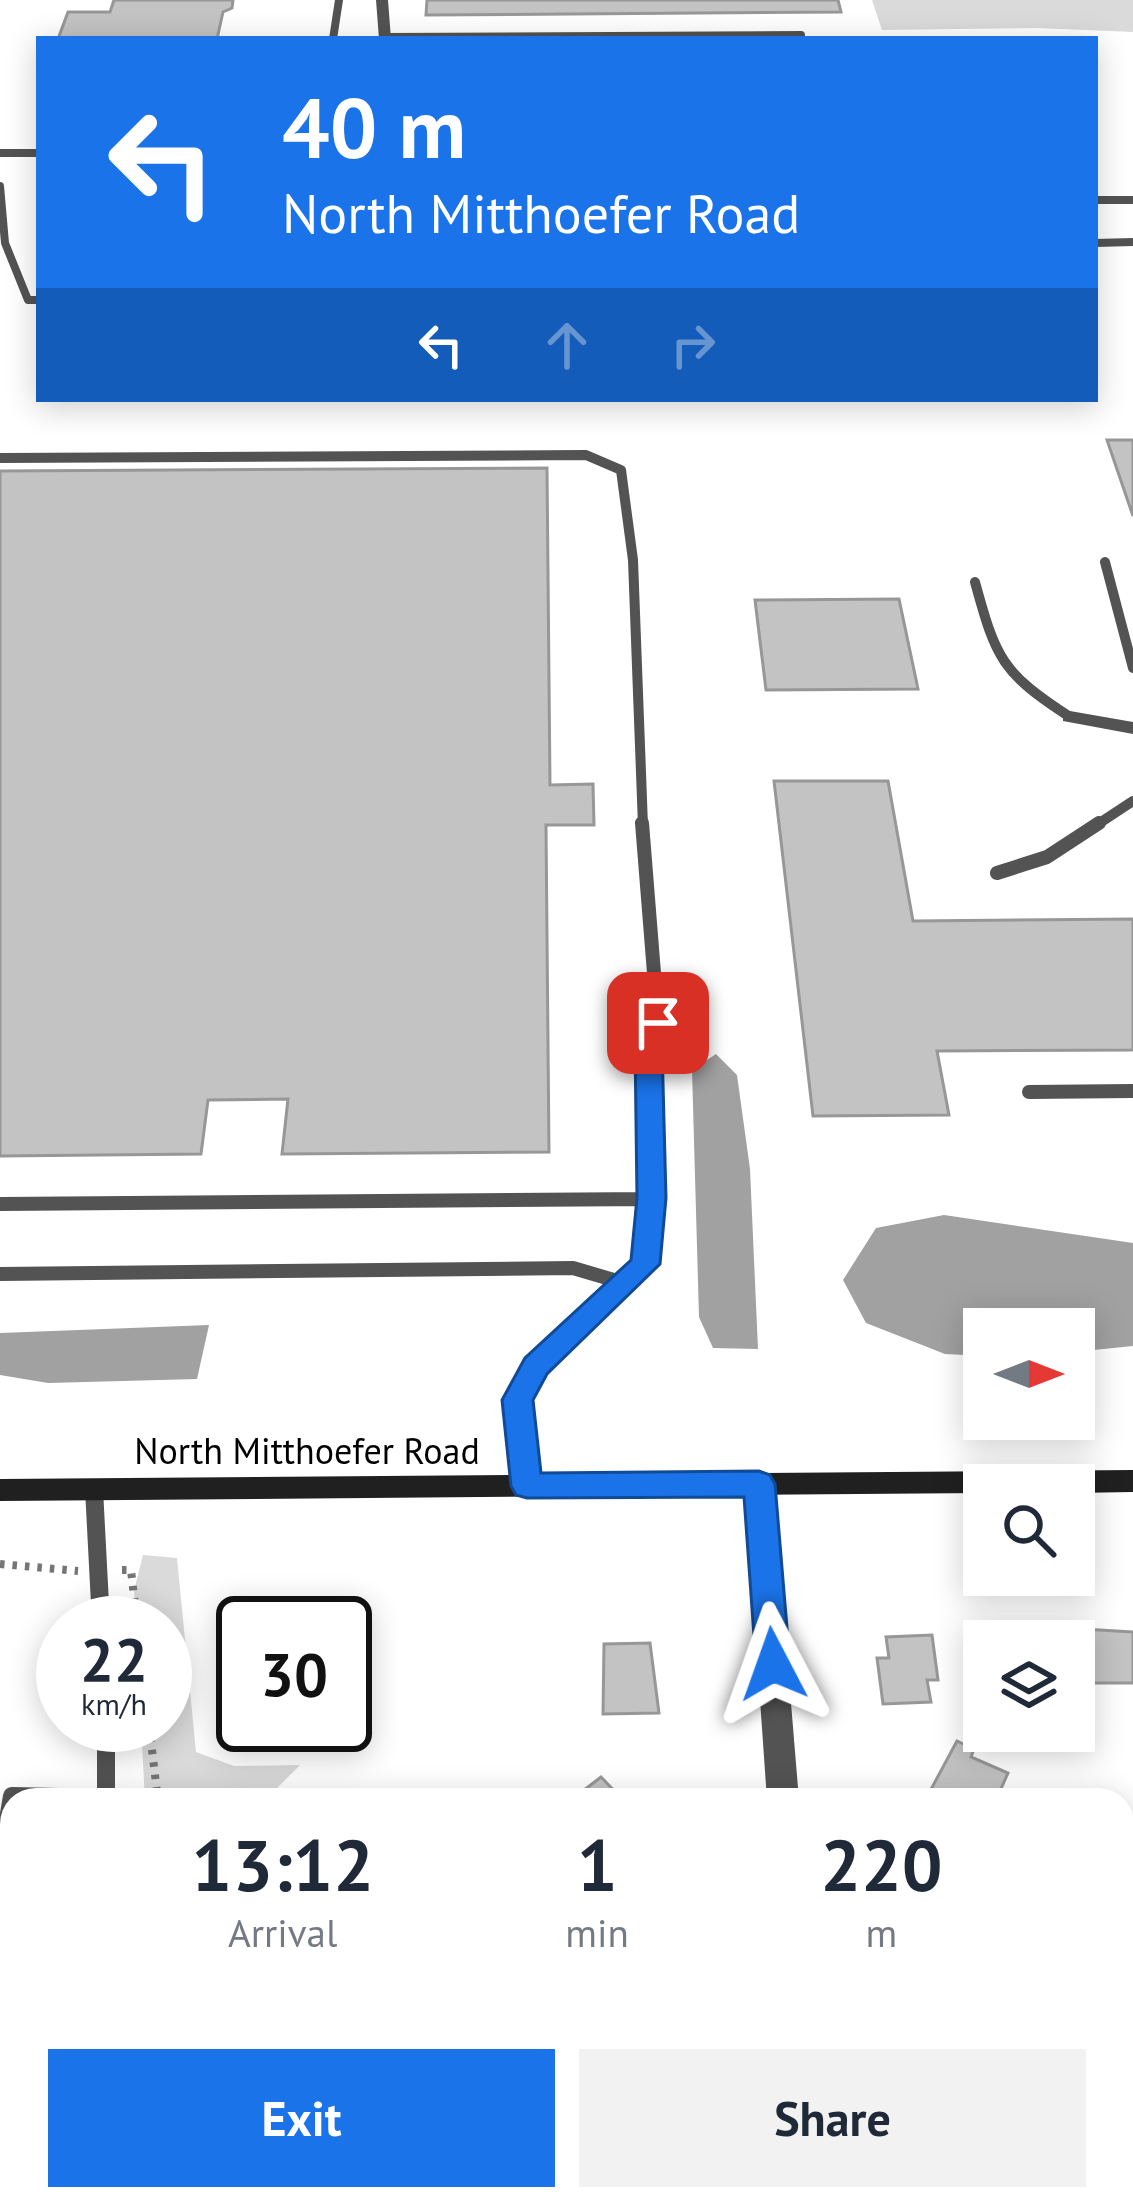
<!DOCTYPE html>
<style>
body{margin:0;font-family:"PT Sans",sans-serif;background:#f2f2f3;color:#1f2937;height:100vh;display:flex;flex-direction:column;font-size:45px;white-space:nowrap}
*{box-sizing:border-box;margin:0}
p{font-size:39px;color:#747a83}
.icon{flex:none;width:66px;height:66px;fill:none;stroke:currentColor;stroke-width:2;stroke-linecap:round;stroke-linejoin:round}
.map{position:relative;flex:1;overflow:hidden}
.details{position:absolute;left:0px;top:1788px;width:1134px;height:423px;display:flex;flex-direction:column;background:#fff;border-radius:36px 36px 0 0;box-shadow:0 6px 30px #0003}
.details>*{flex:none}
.hud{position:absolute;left:36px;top:36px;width:1062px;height:366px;border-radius:0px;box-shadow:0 6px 30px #0003;background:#1a73e8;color:#fff;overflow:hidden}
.needle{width:78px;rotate:90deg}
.fabs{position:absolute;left:963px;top:1308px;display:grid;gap:24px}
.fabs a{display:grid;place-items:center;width:132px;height:132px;border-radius:0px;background:#fff;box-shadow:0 6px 30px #0003;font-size:60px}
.speed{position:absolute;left:36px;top:1596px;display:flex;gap:24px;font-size:60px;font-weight:700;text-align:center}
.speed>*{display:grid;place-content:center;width:156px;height:156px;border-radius:50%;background:#fff;box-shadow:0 6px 30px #0003;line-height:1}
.speed small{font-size:30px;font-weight:400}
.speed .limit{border:6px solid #111;border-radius:18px;background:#fff;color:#111}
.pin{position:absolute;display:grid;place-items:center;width:102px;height:102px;color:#fff;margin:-51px;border-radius:24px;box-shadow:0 6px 18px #0006}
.me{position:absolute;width:132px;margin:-66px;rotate:356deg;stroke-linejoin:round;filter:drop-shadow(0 0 9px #0008)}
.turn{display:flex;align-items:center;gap:42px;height:252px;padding:0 48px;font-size:54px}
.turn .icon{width:156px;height:156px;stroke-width:2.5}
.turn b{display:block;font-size:84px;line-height:102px}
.lanes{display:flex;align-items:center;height:114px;padding:0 48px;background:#0003;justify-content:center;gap:60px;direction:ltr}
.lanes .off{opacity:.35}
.eta{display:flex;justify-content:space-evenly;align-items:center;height:204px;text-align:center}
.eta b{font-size:72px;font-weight:800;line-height:84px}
.button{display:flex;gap:24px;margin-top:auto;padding:24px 48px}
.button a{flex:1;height:138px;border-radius:0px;background:#1a73e8;color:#fff;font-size:48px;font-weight:800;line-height:138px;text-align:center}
.button a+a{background:#f2f2f3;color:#1f2937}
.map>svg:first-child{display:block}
</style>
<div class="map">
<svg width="1133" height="2210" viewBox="0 0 1133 2210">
<rect width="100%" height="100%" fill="#fff"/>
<path fill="#dadada" d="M872,0H1133V32L1037,28L882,30Z
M143,1555L177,1558L196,1752L234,1766L300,1765L265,1800H145L141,1725H165V1623H136L134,1591Z
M833,2199H966L972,2210H836Z"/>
<path fill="#a1a1a1" d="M716,1054L737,1075L750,1169L758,1349L713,1348L699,1317L692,1070Z
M944,1215L1133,1243V1346L1074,1352V1329H984V1356L945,1354L866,1323L843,1280L876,1228Z
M209,1325L197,1379L48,1383L0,1375V1333Z"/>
<path fill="#c3c3c3" stroke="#979797" stroke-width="3" d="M114,0H233L232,8L223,12L217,39H58L68,12H110Z
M427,0H838L841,12L426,15Z
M1107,440H1133V516Z
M547,468L550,785L593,784L594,825H546L549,1152L282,1154L288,1099L208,1100L201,1154L0,1156V471Z
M899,599L918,689L766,690L755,600Z
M774,781H888L913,921L1133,919V1050L937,1051L949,1115L813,1116Z
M1049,1627L1133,1632V1683H1074V1641H1052Z
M234,1634H243V1695H225Z
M932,1635L938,1680H927L931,1702L883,1704L877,1658H889L886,1637Z
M650,1643L659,1713L603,1714L604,1644Z
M957,1741L974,1749L971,1757L1008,1773L996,1800H944L929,1793Z
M601,1777L623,1800H571Z
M1122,1832L1133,1841V1901L1122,1892Z
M673,2199H733L736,2210H676Z"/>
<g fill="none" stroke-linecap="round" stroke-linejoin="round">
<path stroke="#757575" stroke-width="8" stroke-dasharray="4.5 8" stroke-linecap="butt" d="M0,1564L78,1571
M122,1570H131L137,1623
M149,1725L158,1800
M205,2199L207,2210"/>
<path stroke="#535353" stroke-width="8" d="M385,37L801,35
M333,39L339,0
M0,153H39
M0,186L5,243L28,300H39
M1095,200H1133
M1095,243L1133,242"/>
<path stroke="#535353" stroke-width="10" d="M0,458L586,455L621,470L633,560L643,826
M1105,562L1133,668
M975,582C996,659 1002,673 1070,717
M1095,826L1133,801"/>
<path stroke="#535353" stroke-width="14" d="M997,873L1047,857L1099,823
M1029,1092L1133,1091
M0,1204L651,1199
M0,1274L573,1268L624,1283
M521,1429L518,1399L536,1366L646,1264L651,1199L648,1045L658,1023L642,823"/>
<path stroke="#535353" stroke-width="18" d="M521,1426L527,1486
M94,1489L101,1623
M106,1725V1800
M0,1867L12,1796L106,1798
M0,1982H12
M52,2210L53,2199"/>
<path fill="#535353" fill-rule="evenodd" d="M376,0H388L391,39H379Z
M1070,711L1133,722V734L1063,721V713Z
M759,1473L769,1476L773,1484L799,1800H767L745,1484L749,1476Z
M1122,2031L1133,2035V2087L1122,2082Z
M543,2199H579L581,2210H545Z"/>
<path fill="#202020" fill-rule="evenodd" d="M1133,1470V1492L1074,1493V1485H984V1493L0,1501V1479Z"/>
</g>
<path fill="#1a73e8" stroke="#114b97" stroke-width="3" d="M658,1014L671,1023L662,1045L666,1198L660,1264L547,1374L533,1400L541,1473L759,1471L770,1475L775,1484L790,1664L785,1675L773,1679L761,1675L756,1664L744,1497L527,1498L516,1495L511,1486L502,1400L525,1358L631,1260L637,1198L635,1045L649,1017Z"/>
<g text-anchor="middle" stroke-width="9" stroke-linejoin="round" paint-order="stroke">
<g font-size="36" fill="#000" stroke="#fff">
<text x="307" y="1464">North Mitthoefer Road</text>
</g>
</g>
</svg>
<div class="fabs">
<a><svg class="needle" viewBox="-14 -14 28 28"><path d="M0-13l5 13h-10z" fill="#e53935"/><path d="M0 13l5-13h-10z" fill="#747a83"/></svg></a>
<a><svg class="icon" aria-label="search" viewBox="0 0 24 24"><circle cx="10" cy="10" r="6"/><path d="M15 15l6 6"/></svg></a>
<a><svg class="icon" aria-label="layers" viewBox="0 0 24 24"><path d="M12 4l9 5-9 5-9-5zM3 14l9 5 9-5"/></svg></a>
</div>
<div class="speed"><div>22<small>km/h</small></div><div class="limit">30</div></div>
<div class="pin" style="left:658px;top:1023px;background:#d93025"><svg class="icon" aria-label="arrive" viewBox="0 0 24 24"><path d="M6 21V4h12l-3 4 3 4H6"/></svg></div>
<svg class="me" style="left:773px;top:1664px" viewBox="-20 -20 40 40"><path d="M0-17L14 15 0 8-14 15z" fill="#1a73e8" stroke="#fff" stroke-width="4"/></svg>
<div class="hud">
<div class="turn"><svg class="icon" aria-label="left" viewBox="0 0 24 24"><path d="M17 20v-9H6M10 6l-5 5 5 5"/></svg><div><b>40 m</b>North Mitthoefer Road</div></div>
<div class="lanes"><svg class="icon" aria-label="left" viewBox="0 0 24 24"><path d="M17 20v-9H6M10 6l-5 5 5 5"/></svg><svg class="icon off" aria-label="ahead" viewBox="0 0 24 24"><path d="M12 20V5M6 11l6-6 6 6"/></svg><svg class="icon off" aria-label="right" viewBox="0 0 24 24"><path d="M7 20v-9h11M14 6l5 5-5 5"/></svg></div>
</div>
<section class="details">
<div class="eta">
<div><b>13:12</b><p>Arrival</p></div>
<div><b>1</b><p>min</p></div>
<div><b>220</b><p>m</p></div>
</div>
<div class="button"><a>Exit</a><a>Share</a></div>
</section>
</div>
